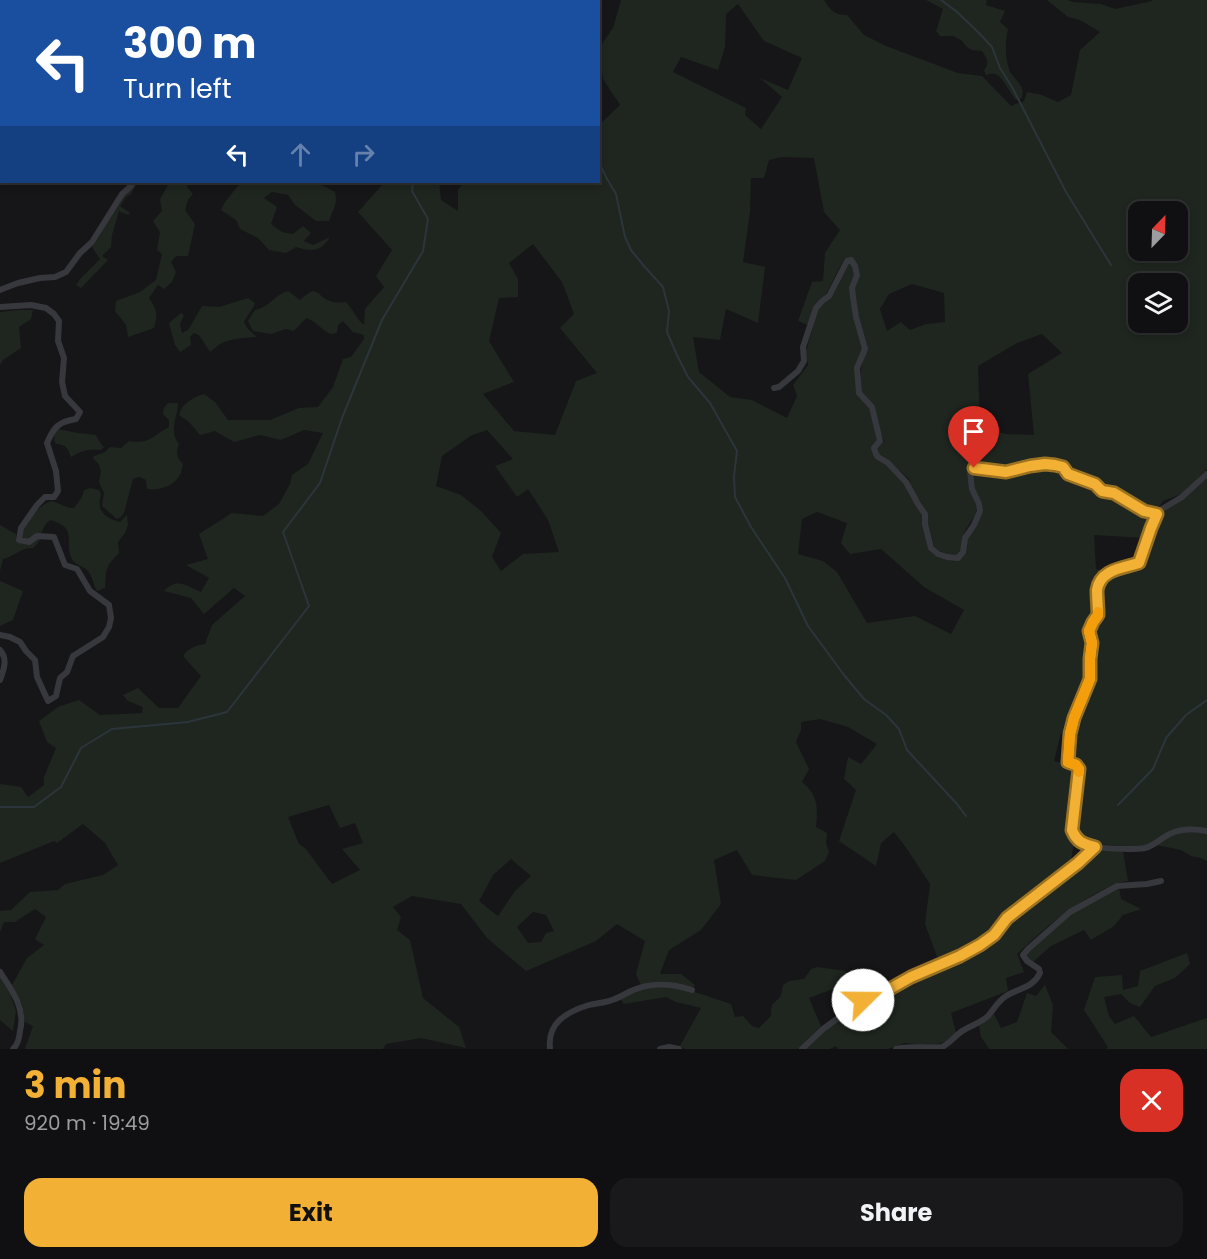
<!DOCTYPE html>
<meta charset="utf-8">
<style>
body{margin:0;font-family:Poppins,sans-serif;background:#19191b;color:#f1f3f6;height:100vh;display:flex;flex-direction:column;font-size:22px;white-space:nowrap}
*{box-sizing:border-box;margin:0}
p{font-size:20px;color:#9c9d9f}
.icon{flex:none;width:33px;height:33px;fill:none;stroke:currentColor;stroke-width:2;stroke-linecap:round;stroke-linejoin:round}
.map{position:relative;height:1049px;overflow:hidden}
.sheet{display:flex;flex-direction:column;background:#101012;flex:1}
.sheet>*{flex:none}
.top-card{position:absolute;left:0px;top:0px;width:600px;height:183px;box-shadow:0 3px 9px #0003,0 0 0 2px #303032;background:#1a4fa0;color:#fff;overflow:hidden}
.needle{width:39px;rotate:23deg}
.tools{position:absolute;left:1128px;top:201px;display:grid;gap:12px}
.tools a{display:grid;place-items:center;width:60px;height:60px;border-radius:12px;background:#101012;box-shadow:0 3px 9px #0003,0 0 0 2px #303032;font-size:30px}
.pin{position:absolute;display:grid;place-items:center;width:51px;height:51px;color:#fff;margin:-62px -26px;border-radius:50% 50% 50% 0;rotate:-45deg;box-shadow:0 0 6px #0007}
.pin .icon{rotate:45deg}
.me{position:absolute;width:66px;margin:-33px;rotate:68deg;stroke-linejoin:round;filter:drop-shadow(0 0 4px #0008)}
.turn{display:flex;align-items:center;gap:21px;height:126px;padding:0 24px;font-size:27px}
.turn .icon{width:78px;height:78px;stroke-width:2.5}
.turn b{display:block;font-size:42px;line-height:51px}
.lanes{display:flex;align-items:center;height:57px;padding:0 24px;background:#0003;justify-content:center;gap:30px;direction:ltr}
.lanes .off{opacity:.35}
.round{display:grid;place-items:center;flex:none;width:63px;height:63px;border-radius:18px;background:#19191b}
.headline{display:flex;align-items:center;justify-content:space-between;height:102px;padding:0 24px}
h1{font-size:36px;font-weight:700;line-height:45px;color:#f2b134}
.action{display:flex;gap:12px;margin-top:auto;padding:12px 24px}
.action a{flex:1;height:69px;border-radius:18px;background:#f2b134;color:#111;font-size:24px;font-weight:700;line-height:69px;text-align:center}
.action a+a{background:#19191b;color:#f1f3f6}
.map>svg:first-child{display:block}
</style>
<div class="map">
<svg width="1207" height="1049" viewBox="0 0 1207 1049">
<rect width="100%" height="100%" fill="#161618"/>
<path fill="#1e261f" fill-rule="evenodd" d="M621,0H824C830,10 836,16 847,15L864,35L886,46L958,73L982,76L1011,106L1024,101L1027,92L1042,95L1058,102L1071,95L1080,50L1100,32L1080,20L1068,17L1047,0H1067L1073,2L1101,4L1115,9L1152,1V0H1207V469L1184,493L1163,501L1157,510L1145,508L1115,490L1101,488L1096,480L1070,473L1065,465C1044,460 1029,465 1009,468C997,469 983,466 971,465L967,471L971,492L977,508L975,515L965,531L962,539V546L958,555L947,554L939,551L934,546L928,524L927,512L913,491L909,479L889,461L879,456L877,449L884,441L879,430L875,406L861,392V369L866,349L860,325L854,296V286L860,273L856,264L851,258L844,259L826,294L819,299L813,308L808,325L798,321L812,282L823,281L825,253L840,230L824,212L814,158L782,157L769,160L764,178H751L750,212L743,262L765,267L758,323L726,309L720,340L693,337L699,372L730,397L752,400L787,418L797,396L793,385L808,365L806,351L818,309L823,302L831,297L847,263L850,262L856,275L850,288L854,319L863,350L856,368L857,394L871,408L877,442L872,447L875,457L888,466L905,483L909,494L923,515L924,526L931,550L938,557L948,559L959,560L965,553L966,538L975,524L982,510L974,487L972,473L974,470L1008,475L1030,467L1045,466L1056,467L1063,469L1069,477L1095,486L1102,493L1114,495L1143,512L1154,515L1146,538L1094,535L1096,569L1105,572C1092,586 1096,596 1097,614L1090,623L1088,631L1090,644L1087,660L1088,679L1083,688L1079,703L1071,718L1067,733H1061L1054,761L1069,765L1076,768V778L1069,830L1074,844L1070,864L1006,917L991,933L979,943L939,962L925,924L930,884L907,849L894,832L881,843L876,866L839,841L856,790L844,779L848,757L861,764L877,744L848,727L820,719L801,722V730L796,742L809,769L802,782C818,795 818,807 816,827L827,833L826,843L829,852L825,861L796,880L752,875L737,850L714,860L721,904L701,930L669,950L660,974H681L695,985L693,988C673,982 662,982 641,985L636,974L645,941L617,924L596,941L526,971L487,938L461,904L412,896L393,907L401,917L397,930L410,940L423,998L459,1027L466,1048L421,1038L386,1044L383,1049H25L33,1026L25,1022L22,1004L12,985L27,958L44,945L35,939L46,917L35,909L15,922H4L0,932V911L11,910L30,892L58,890L65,884L103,875L118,865L105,843L83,824L57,843L54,841L0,863V784L21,787L28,797L44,785V777L56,748L47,742L39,721L58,707L79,700L100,715L142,713L143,707L128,701L123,695L138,688L159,708H178L201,676L183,656C187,649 196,645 205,644L212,625L245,596L234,588L204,614L191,598L164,591C177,577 186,586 201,592L209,578L186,565L208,559L199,534L232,513L263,516L279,504L290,484L292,475L308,464L323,433L304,430L281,440L260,435L234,442L215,431L200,435L189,422L179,415C182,403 194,397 204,394L215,402L228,420H270L299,408L318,407L333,387L343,359L351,357L364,339V335L353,332L343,321L338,325L337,333L330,334C321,329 316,322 307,318C301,322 299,327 293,331L286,329L271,334L253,331L248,321L255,310C270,307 274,295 288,291L300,300C318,283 315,295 330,301C335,303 341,303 346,302C353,309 356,319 364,325L365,309L384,287L376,276L392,250L358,212L382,185V182H439L441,200L458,211V190L464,182H598L599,125L620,105L603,79L599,48L613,28ZM738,4L764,41L802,58L788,90L760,78L782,97L761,129L745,115L746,108L673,72L681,57L718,70L725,47L726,14ZM1138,212H1178V250H1138ZM533,244L562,282L574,314L560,328L597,373L576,381L555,435L514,431L483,394L514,382L489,341L499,298L518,297V279L509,263ZM912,284L944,293L945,322L926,324L910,330L901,322L887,331L880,309L889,294ZM1138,284H1178V322H1138ZM1042,334L1062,353L1028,374L1034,435L1006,434L980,428L978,366L1017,343ZM487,430L513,459L495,466L517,497L528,489L548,520L559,552L523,554L501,571L492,557L501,533L481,511L461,495L436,486L442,456L472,435ZM817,512L847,523L841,543L850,554L881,549L924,587L964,610L951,634L915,616L867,623L837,572L823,561L798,554L802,519ZM329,805L340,828L355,823L363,843L342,849L360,870L332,884L305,848L299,844L288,817ZM511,859L531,876L515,891L498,916L479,901L493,875ZM533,912L546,915L554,931L546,933L541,942L528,943L517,927Z
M926,0H987L986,5L1005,11L1000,22L1008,29C1005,42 1005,55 1009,69C1012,79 1028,86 1021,99L1016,100C1011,94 1002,77 997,75C993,73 990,74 986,75L984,70C990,63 987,58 982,51L972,50L968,48L961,40L953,36H940L936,31L943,9Z
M135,182H138L131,194L126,197L120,206L130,213L128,215L119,211L112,235L111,247L102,256L108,260L81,288L76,285C82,275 92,268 100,259L92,247C99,239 102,231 107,222C116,207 124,194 135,182Z
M175,182H189L187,187L193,194L188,200L185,210L195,224L188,256H176L171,262L176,272L172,282L164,289L158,285L149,298C157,310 158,313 154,328L128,337L126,325L115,311L116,301L140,292L156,280L162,254L157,250L160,232L153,221L162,211L160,199L169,183H174Z
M241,182H319L322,185L335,192C338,206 333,208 329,221H316L295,205L288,195L272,192L264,198L277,207L271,224L282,232L293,234L303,226L311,233L304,241L313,245L330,237C321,252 312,252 296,247L286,253L269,250L258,238L240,229L236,220L221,210L225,202Z
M248,298L255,303C253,310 247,315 244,322L247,328L257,337C250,337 229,339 222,343C218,345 214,349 210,352L199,335L194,333L190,337L191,345L180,352L175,345L169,323L181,313L184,315L180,324L182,333L188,330L202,306L219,307Z
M18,310H33L31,319L19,327L21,348L3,360L0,365V312Z
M168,403H178C178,417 168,431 179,444C176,453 176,457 183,464C182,468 182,471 180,475C174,486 159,491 147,489L146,480L139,477L133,479L124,513L121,517L117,519L102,506L104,493L99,482L101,471L99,465L93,458L94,456L105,452L110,447L121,448L129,441C150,445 153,435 169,427V420L163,414L164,408Z
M58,429L77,433L96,435L101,444L104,447L101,450C90,448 80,451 71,457C68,449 66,444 56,444L54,440L55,433Z
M1207,477V829H1181L1145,846H1122L1095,844L1082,840L1076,834L1075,829L1083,764L1070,761L1071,733L1082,703L1092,680L1095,643L1091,630C1094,626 1100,619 1101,614C1102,608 1099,601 1099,595C1099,572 1124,569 1141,564L1159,514L1184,498Z
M90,488L99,490L101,495C96,511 105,518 120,522L127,515L128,525L125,533L118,542L119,553L109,564L106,572L105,588L97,591C93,584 92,574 86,569C83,567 77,565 74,562C61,545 81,528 50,520L45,525L41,534L29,541L22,537C23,522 37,507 51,501C60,503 65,508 74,508L82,497L84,490Z
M0,525L16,534L17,542L29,545L38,538H42L33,548C19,548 16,556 3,559L0,571Z
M0,581L23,591L13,620L0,626Z
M1182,832L1207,833V861L1201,858L1191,856L1181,850L1156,845L1170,836Z
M1097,849L1123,851L1128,881C1114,882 1105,889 1093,895C1064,911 1042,931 1017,954L1024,972L1006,978L1008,991L951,1013L956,1033L947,1041L932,1046L905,1043L888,1049H838L836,1046L830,1049H805L825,1030L863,1001L881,998L962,958L997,937L1010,919Z
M1119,887L1121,899L1141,909L1123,915L1114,926L1091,940L1084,930L1051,946L1033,962L1028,959L1027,954L1031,949L1071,913Z
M1187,953L1190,964L1175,978L1155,986L1140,1007L1130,1003L1121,994L1104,997L1109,1016L1115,1024L1134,1016L1151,1037L1207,1018V1049H1106L1108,1047L1084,1010L1095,977L1122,975L1123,990L1138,986L1140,971Z
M817,967L846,971L849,983L809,998L821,1026L798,1049H685L680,1046L701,1008L676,1002L666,997L624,1004L620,999C629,995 638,990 647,988C675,982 705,996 731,1004L735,1017L743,1016L752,1026L759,1028L771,1016C771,999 775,1005 781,995C782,992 782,988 783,985L789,981L804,979L811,969Z
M0,977L9,991L16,1011L13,1031L0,1020Z
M1045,985L1053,1005L1051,1032L1068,1049H989L981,1037L979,1026L994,1014L1001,1028L1017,1022L1027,993L1036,996Z"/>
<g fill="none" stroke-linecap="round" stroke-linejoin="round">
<path stroke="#2c353c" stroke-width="2" d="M941,0L956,11L979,33L992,47L1000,68L1012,87L1066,192L1111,265
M541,2L542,0
M598,160L606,177L616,194L625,237L631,250L644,266L663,287L669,311L667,332L677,355L688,377L710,403L737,451L734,476L735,497L751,527L785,578L808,626L844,675L864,699L886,715L899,729L907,750L957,804L966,816
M1118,805L1153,769L1166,738L1186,715L1207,700
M0,807H34L61,787L81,748L112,729L188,722L227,712L309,606L283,532L320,483L342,418L382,320L423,251L428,219L412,191L413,182"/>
<path stroke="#37383d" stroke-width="6" d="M221,0V2
M257,0L259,2
M325,2L326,0
M0,290L18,283L40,278L55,277L66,272L80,253L92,242L122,194L131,186L133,182
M0,307L31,305L46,308L54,314L59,321L58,341L64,358L62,382L65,396L80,412L76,419C58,422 54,427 47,443L56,471L58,491L54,497H45L37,505L21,528L19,540L29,542L37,536L54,537L65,565L77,569L90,591L109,605L111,618L109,627L103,637L73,656L67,672L60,678L56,696L48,701L37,677L35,660L26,651L20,642L10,637L0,635
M774,388L779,387L798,371L804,361L803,347L816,308L822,301L829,296L847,261L851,260L855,266L857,275L852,288L853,297L856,317L865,349L857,368L859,393L872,407L880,441L874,448L876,454L878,457L888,463L906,482L918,504L925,514V524L931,548L938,554L947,557L958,558L963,552L965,538L974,525L980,511L979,504L972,489L970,471L974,468L1006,472L1030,466L1045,464L1063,467L1068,474L1095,484L1102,491L1114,493L1144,511L1157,515
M1207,474L1182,497L1162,509L1157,515L1151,528L1139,563L1118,568L1109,572L1102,578L1098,585L1097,592L1098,615L1093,623L1089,631L1092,643L1090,659V679L1074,718L1069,734L1068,762L1076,765L1079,769L1072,829C1074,835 1078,841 1083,844C1095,849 1132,850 1145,848C1153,846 1159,840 1166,836C1178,828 1193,829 1207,831
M0,650C8,659 4,669 0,680
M0,972C12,990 26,1009 20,1031C19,1039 18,1044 13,1049
M550,1049C547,1023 566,1012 589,1005C596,1003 605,1003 612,1000C618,998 623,995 629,992C650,982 670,983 692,990
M660,1049L669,1047L679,1049
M802,1049L823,1029L863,1000L879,995L911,977L960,956L994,935L1007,918L1078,863L1095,847
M896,1049C911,1045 928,1049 942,1047C951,1043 956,1034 964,1030C972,1025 981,1023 988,1016C994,1009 998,1001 1006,996C1019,988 1033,988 1040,973L1039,969L1027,961L1023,955L1028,949L1070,912L1117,886L1147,884L1161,881"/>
</g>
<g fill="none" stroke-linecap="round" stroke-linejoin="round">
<g stroke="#9d7322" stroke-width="15">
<path id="route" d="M863,1000L879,995L911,977L960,956L980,945L994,935L1007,918L1078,863L1095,847C1083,844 1077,842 1072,830L1079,769L1076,765L1068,762L1070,734L1074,718L1090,679V659L1092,643L1089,631L1093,622L1098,615C1098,607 1097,598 1097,590C1100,569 1124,568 1139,563L1151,528L1157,514L1144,511L1114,493L1102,491L1095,484L1068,474L1063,467L1055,465L1045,464L1030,466L1006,472L974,468"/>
</g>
<use href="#route" stroke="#f2b134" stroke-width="10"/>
<path stroke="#f59e0b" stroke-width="10" d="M1079,772V769L1076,765L1068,762L1070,734L1074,718L1090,679V659L1092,643L1089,631L1093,622L1098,615V612"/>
</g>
</svg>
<div class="tools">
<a><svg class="needle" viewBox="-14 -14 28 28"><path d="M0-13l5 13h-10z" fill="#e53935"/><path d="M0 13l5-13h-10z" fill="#9c9d9f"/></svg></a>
<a><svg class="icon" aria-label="layers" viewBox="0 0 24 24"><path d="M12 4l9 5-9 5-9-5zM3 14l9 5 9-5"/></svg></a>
</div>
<div class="pin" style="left:974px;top:468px;background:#d93025"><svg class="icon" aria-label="arrive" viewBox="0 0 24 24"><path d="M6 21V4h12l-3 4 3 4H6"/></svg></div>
<svg class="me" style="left:863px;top:1000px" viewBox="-20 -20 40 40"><circle r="19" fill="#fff"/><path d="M0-13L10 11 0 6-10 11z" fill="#f2b134"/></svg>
<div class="top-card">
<div class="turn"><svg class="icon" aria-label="left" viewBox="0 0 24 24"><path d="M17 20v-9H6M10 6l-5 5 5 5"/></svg><div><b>300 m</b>Turn left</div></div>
<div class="lanes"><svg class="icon" aria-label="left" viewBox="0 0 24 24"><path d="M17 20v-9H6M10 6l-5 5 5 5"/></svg><svg class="icon off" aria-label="ahead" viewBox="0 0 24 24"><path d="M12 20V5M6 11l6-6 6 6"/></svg><svg class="icon off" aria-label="right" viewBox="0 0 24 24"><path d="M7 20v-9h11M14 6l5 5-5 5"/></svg></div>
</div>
</div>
<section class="sheet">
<div class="headline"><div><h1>3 min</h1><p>920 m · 19:49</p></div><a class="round" style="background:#d93025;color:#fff"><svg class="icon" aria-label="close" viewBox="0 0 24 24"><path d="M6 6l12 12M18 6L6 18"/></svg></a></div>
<div class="action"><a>Exit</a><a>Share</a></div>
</section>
